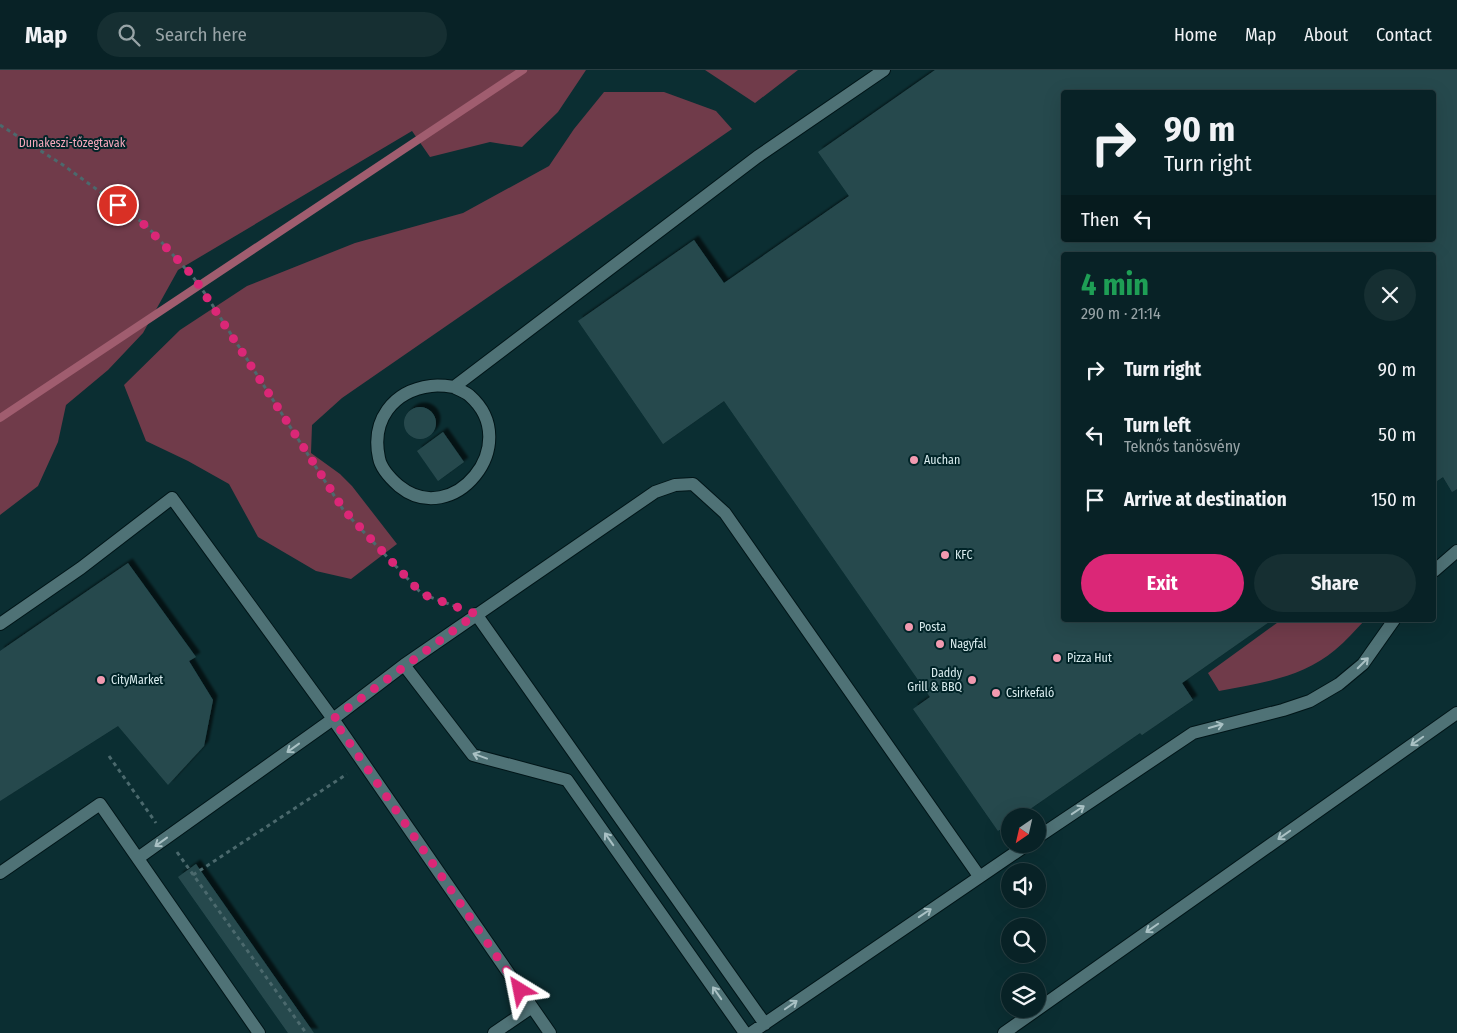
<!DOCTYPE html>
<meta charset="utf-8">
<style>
body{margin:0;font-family:"Fira Sans Condensed",sans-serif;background:#162f32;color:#f1f3f6;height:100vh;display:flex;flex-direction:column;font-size:19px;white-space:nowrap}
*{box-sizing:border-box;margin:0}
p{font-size:16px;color:#98a4a7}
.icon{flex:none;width:28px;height:28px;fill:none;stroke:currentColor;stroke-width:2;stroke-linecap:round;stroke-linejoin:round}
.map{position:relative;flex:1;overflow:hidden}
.side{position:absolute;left:1061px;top:182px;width:375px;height:370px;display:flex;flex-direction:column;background:#082226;border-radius:5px;box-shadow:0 5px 20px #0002,0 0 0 1px #293f43}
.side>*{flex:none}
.banner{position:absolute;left:1061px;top:20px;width:375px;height:152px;border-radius:5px;box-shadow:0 5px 20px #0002,0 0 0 1px #293f43;background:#082226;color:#f1f3f6;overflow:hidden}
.needle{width:32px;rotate:214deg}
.tools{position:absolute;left:1001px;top:738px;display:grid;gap:10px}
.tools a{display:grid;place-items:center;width:45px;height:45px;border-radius:50%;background:#082226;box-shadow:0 5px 20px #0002,0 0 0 1px #293f43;font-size:25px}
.pin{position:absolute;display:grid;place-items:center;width:42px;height:42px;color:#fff;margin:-21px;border:2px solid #fff;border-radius:50%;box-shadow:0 1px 5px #0007}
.me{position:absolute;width:55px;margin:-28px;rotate:325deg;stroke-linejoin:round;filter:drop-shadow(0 0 4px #0008)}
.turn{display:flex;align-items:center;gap:18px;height:105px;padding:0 20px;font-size:22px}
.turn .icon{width:65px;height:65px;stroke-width:2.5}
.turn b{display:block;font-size:35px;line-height:42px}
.then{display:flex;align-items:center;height:48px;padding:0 20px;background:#0003;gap:10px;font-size:19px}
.round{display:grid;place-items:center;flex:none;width:52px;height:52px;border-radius:26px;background:#162f32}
.summary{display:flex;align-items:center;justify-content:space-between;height:85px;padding:0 20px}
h1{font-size:30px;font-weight:700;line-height:38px;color:#1e9e55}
.action{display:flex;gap:10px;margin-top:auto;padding:10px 20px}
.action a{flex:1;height:58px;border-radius:30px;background:#db2777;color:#fff;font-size:20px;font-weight:700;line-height:58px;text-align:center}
.action a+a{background:#162f32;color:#f1f3f6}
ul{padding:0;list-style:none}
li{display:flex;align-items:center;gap:15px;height:65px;padding:0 20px}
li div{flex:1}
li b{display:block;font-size:19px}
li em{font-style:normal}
header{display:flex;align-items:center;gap:30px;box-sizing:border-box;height:70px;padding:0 25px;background:#082226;border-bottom:1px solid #293f43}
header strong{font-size:24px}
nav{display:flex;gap:28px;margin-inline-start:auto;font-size:18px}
.search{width:350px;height:45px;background:#162f32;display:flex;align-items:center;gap:12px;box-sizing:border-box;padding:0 18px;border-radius:28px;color:#98a4a7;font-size:19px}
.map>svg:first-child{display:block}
</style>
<header>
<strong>Map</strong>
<div class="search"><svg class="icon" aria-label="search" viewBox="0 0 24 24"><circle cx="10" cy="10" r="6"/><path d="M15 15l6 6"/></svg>Search here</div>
<nav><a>Home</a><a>Map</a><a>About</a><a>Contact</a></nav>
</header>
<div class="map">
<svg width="1457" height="963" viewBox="0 0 1457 963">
<defs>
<filter id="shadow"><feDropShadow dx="4.5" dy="-4.5" stdDeviation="1" flood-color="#0009"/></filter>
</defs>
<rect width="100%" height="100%" fill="#0b2e32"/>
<path fill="#703b4a" d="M0,0H586L558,42L522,77L490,72L430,87L412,61L178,200L143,263L108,300L66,335L58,372L38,416L0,445Z
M705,0H798L755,33Z
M604,22H664L716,41L732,59L342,328L312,355L311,383L340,404L352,416L397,474L351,509L316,501L258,467L229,414L188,391L146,371L124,315L180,260L247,216L355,173L463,143L549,96L574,59Z
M1281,550H1365C1355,560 1346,571 1335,580C1302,608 1260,613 1219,621L1208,603Z"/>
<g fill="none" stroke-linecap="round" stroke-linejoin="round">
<path stroke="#a05d6f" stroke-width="8" d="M0,348L523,0"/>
</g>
<path fill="#284a4e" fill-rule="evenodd" filter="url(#shadow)" d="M935,0H1457V419L1452,422L1443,407L1434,413V185H1064V550H1272L1182,613L1193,630L1142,665L1140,663L1020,746H1010V753L998,761L913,639L930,627L724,331L663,374L578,251L694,170L724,213L849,126L818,82ZM1064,22H1434V170H1064Z
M404 353a16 16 0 1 1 32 0a16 16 0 1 1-32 0Z
M443,362L464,392L438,411L417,381Z
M128,493L196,587L189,591L213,630L204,676L168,715L118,656L0,731V581Z
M196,794L314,963H288L178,807Z"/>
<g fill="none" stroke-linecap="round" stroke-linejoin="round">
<g stroke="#001518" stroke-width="14">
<path id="lane" d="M454,317C459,320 466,322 470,326C524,374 453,460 399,416C391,409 381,399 379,388C371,351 392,321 431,316C438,315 447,316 454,317L757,87L884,0
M1434,501L1457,481
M476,544L765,954
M0,554L81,498L172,428L333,649
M404,595L473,685L567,710L745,963
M1038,767L1193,663L1283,640L1310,631L1339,614L1363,594L1394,550
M138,788L333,649L404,595L655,422L675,415L693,414L725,443L979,806
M0,803L100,734L259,963
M751,963L1028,774
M1004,963L1457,643"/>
</g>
<g stroke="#001518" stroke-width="14">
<path id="street" d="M333,649L550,963
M494,963L532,937"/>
</g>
<path stroke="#4b696d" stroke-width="3" stroke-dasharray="4 4" stroke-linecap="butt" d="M0,55L63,95L146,155L193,207L206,225L344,441L422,524L457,537
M109,686L156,753
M177,782L306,963
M193,805L347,704"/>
<use href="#lane" stroke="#4f7276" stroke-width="12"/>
<use href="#street" stroke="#4f7276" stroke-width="12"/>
</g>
<defs><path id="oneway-shaft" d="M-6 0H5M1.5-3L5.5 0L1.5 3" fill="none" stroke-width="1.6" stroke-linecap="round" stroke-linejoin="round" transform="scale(1.25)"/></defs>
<g stroke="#a9c1c4">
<use href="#oneway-shaft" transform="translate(1363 593) rotate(-45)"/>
<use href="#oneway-shaft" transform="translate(1216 656) rotate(-16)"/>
<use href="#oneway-shaft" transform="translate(1417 671) rotate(145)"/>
<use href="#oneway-shaft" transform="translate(293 678) rotate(144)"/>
<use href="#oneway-shaft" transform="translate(480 686) rotate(-160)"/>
<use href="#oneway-shaft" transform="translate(1078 740) rotate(-34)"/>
<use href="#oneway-shaft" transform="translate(1284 765) rotate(145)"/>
<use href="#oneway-shaft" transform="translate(609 769) rotate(-125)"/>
<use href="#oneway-shaft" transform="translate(161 772) rotate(144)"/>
<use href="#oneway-shaft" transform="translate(925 843) rotate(-34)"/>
<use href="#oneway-shaft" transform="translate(1152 858) rotate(145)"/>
<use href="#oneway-shaft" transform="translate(717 923) rotate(-125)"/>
<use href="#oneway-shaft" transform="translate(791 935) rotate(-35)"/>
</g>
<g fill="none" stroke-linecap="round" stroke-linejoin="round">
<path stroke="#db2777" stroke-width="9" stroke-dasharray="0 16.2" d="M118,135L146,156L193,206L344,440L422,524L476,544L333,649L520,920"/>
</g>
<g fill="#f29ab0" stroke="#012428" stroke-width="2">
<circle cx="914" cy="390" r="5"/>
<circle cx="945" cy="485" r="5"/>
<circle cx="909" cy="557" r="5"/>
<circle cx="940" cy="574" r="5"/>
<circle cx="1057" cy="588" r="5"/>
<circle cx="101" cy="610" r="5"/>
<circle cx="972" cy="610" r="5"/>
<circle cx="996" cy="623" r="5"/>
</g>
<g text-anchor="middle" stroke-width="4" stroke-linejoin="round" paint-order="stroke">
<g font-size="12" fill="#f8a9bd" stroke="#012428">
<text x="72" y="77">Dunakeszi-tőzegtavak</text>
</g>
<g font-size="12" fill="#d9ecee" stroke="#012428" text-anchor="start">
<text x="924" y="394">Auchan</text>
<text x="955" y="489">KFC</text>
<text x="919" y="561">Posta</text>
<text x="950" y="578">Nagyfal</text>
<text x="1067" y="592">Pizza Hut</text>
<text x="962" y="607" text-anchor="end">Daddy<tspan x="962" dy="14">Grill &amp; BBQ</tspan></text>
<text x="111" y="614">CityMarket</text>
<text x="1006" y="627">Csirkefaló</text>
</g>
</g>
</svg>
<div class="tools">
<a><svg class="needle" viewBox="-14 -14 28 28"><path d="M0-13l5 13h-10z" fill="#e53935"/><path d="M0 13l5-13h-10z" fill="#98a4a7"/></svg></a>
<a><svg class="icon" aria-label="sound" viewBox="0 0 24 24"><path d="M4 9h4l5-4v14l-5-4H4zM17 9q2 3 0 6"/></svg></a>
<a><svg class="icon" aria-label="search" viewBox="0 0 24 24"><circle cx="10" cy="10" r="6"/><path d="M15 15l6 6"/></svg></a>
<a><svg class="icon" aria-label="layers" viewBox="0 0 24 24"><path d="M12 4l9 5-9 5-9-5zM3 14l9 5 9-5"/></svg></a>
</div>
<div class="pin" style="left:118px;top:135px;background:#d93025"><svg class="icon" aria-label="arrive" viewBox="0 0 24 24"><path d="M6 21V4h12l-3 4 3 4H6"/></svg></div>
<svg class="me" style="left:520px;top:920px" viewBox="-20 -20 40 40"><path d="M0-17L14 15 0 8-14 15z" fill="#db2777" stroke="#fff" stroke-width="4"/></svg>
<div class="banner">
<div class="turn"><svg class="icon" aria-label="right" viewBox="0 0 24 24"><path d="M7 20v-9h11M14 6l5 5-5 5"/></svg><div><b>90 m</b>Turn right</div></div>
<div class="then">Then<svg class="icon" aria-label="left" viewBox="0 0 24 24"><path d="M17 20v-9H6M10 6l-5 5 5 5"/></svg></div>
</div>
<section class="side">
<div class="summary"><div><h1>4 min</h1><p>290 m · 21:14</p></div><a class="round"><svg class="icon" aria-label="close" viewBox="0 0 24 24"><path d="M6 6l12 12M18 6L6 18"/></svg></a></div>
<ul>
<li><svg class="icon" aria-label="right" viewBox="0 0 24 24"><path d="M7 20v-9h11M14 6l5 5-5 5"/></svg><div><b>Turn right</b></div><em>90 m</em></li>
<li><svg class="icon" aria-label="left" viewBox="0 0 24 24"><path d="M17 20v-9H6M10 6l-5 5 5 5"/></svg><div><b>Turn left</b><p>Teknős tanösvény</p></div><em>50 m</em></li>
<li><svg class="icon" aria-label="arrive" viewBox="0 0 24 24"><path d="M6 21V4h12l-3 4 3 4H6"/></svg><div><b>Arrive at destination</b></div><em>150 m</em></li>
</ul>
<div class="action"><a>Exit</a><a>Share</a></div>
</section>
</div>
